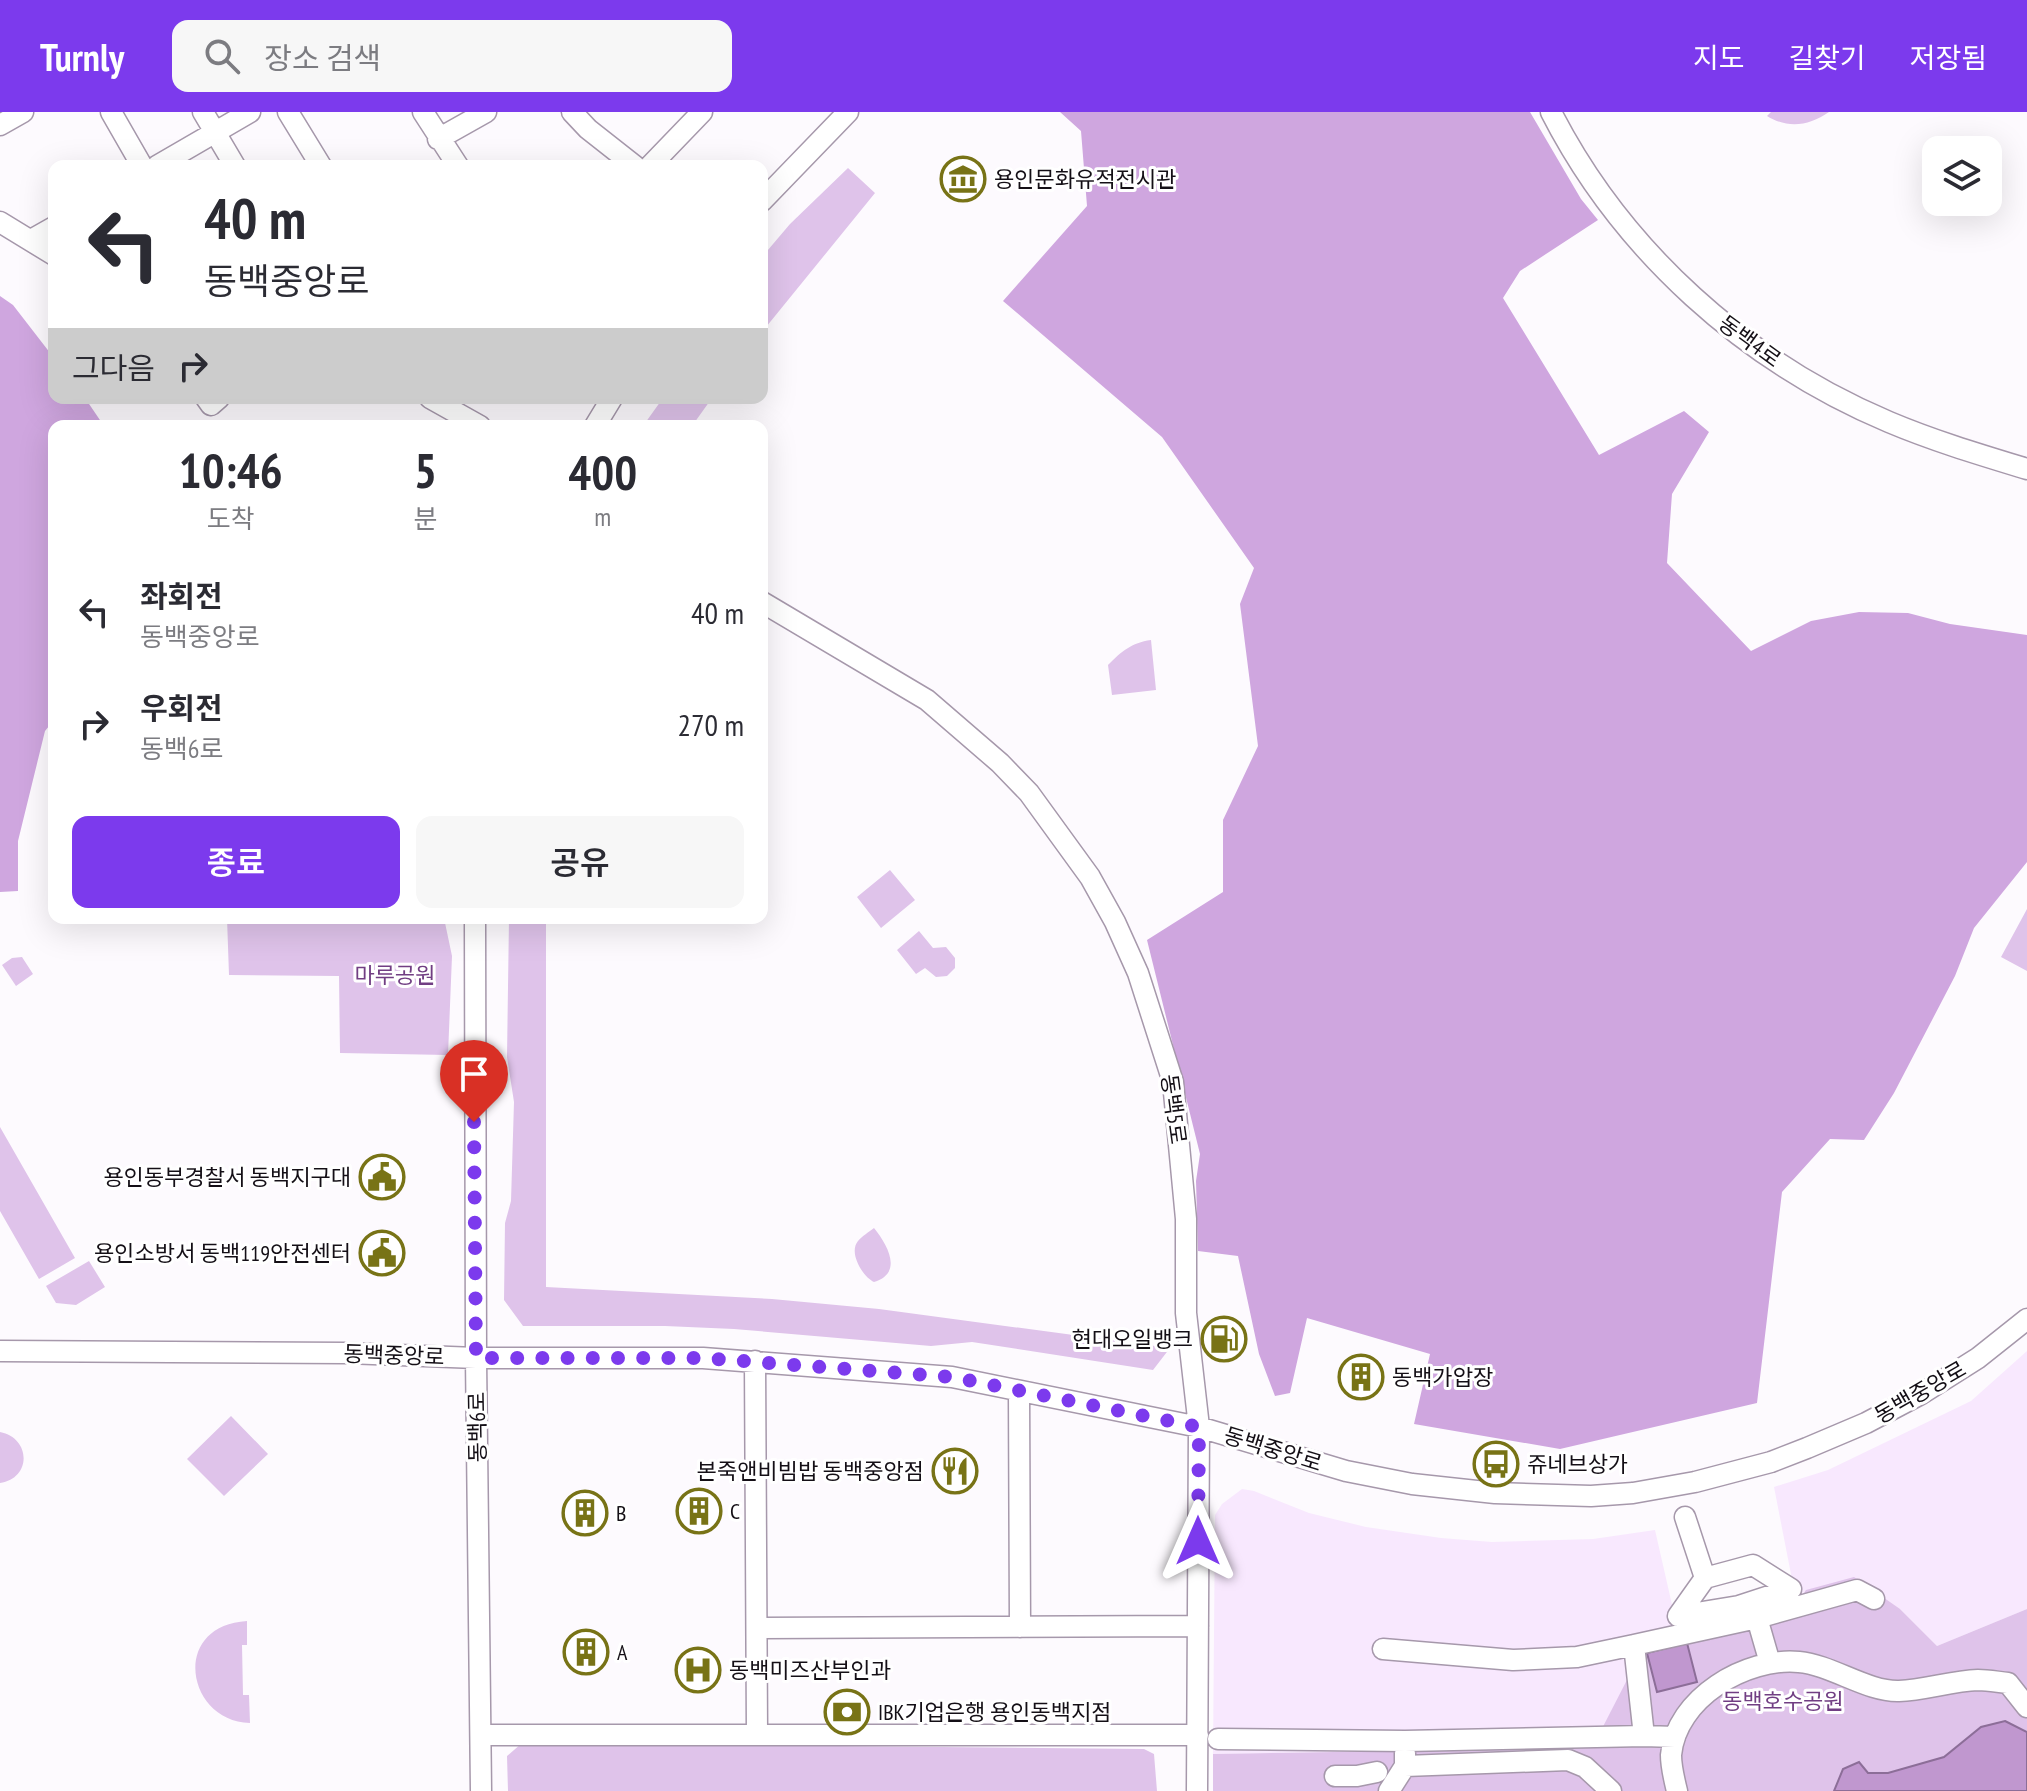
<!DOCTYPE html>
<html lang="ko">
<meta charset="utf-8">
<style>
body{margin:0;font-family:"PT Sans Narrow","Noto Sans KR",sans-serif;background:#f7f7f7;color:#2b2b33;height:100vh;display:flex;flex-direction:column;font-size:30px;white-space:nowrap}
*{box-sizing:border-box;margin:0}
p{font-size:26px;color:#7c7c81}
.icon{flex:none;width:44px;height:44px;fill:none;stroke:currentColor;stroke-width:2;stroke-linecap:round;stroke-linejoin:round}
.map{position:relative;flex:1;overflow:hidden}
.details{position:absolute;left:48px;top:308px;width:720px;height:504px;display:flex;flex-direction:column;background:#fff;border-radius:16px;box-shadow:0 8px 32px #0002}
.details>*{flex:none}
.guide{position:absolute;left:48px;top:48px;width:720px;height:244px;border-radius:16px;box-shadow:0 8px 32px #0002;background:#fff;color:#2b2b33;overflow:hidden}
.fabs{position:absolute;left:1922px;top:24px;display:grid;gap:16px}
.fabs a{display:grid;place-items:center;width:80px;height:80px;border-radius:16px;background:#fff;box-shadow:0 8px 32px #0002;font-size:40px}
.pin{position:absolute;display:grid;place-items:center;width:68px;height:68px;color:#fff;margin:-82px -34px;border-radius:50% 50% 50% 0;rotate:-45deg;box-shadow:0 0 8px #0007}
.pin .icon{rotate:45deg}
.me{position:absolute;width:88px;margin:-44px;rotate:0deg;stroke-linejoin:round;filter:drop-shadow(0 0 6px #0008)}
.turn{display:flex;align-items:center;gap:28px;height:168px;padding:0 24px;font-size:36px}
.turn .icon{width:104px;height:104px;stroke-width:2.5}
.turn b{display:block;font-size:56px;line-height:68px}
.then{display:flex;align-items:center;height:76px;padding:0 24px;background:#0003;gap:16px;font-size:30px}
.eta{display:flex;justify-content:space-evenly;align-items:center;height:136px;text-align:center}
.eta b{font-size:48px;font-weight:600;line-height:56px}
.cta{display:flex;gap:16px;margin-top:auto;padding:16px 24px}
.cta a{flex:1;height:92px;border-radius:16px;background:#7c3aed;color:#fff;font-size:32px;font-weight:600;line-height:92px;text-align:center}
.cta a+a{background:#f7f7f7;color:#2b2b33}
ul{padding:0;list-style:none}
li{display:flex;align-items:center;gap:24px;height:112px;padding:0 24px}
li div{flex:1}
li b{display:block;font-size:30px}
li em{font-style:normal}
header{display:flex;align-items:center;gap:48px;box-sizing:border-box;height:112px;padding:0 40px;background:#7c3aed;color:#fff}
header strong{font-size:38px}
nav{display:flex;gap:44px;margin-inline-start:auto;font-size:28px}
.search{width:560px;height:72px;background:#f7f7f7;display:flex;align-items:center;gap:20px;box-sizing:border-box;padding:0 28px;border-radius:16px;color:#7c7c81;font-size:30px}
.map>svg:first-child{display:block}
</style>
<header>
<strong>Turnly</strong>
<div class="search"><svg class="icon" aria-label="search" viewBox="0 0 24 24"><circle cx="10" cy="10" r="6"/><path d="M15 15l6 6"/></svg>장소 검색</div>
<nav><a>지도</a><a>길찾기</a><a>저장됨</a></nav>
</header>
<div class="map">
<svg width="2027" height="1679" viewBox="0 0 2027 1679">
<rect width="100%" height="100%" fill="#fdfafe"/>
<path fill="#f8e8fe" d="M2027,1239V1497L1937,1534L1900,1497L1797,1493L1774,1375L1828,1358L1971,1289Z
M1242,1377L1254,1379L1309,1401L1366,1415L1441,1426L1492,1430L1593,1427L1655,1418L1678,1519L1648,1527L1593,1636L1213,1642L1215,1403L1222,1392Z"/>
<path fill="#dfc3ea" d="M1771,0H1829C1809,14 1788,17 1767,4Z
M848,56L875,81L762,220V145L790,112Z
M663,286H712L692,314H643Z
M1151,528L1156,578L1112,583L1108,553C1122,539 1131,531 1151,528Z
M890,758L915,788L881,816L857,785Z
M2027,797V859L2001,845Z
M227,806H444L452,844L448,943L340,941L339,864L229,863Z
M509,806H546V1175L772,1187L879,1197L1170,1236L1153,1258L972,1230L931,1234L734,1217L665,1214H523L504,1188L505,1111L511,1089L514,990L507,945Z
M919,819L933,836L946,835L955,846V856L947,864L936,865L925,856L916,862L897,838Z
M22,845L33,862L16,874L2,853L12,846Z
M0,1015L75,1146L39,1167L0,1099Z
M874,1116C887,1132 904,1161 874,1170C863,1165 848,1141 858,1129C862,1124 869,1120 874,1116Z
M89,1149L105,1175L76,1193L56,1191L46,1174Z
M231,1304L268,1342L224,1384L187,1347Z
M0,1320C31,1326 32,1366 0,1371Z
M1854,1465L1900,1497L1937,1534L2027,1497V1679H1213V1642L1592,1636L1648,1527L1796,1493L1806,1478Z
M247,1509V1533H242L243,1583H249L250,1611C187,1610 169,1514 247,1509Z
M522,1631L1144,1637L1154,1642L1157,1679H508L507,1644Z"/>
<path fill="#cfa6df" d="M1060,0H1530L1581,87L1598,108L1520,159L1503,186L1599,343L1684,299L1709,320L1672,382L1667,451L1751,539L1811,509L1859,500L1908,501L1950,512L2027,523V750L1974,816L1955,864L1894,981L1864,1028L1830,1027L1782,1080L1757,1291L1560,1337L1414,1312L1430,1242L1307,1206L1290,1281L1275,1284L1259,1242L1238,1144L1198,1139L1196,1069L1200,1042L1147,828L1223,780V708L1258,634L1240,492L1254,456L1162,325L1003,189L1087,94L1081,19Z
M0,184L13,193L54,246V286H85L104,314H54V608L45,619L18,729V779L0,780Z"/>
<path fill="#c097cf" stroke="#8c6e98" stroke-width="2" d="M1687,1531L1697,1570L1657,1580L1647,1541Z
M2005,1609L2027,1620V1679H1834L1843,1657L1859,1650L1868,1661H1888L1944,1645L1981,1615Z"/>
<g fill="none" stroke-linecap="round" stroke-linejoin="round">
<g stroke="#a698ab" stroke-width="23">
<path id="minor" d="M111,0L142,54
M203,0L235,54
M288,0L321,54
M423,0L458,54
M572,0L588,17L635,54
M1551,0C1622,139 1746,250 1889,310C1934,329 1981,343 2027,357
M0,13L23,0
M438,27L486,0
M157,54L250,0
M650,54L702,0
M762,89L848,0
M0,110L54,143
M31,128L54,115
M206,286L211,293L219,286
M430,286L480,314
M595,314L612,286
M762,490L927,588L1000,651L1029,681L1090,765L1115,810L1138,861L1173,970L1186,1107V1201L1199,1315L1197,1679
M475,806L476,1246L481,1679
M0,1239L347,1241L476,1246H703L952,1265L1199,1315L1346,1359L1412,1372L1495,1381L1591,1384L1633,1381L1695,1370L1771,1350L1807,1336L1866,1311L1921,1282L1978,1246L2027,1207
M755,1249L757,1622
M1019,1279L1020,1515
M1685,1405L1705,1466
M1678,1504L1705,1466L1753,1453L1791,1477
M1678,1504L1739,1494L1791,1477
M1757,1506L1770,1551
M757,1516L1198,1514
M1634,1533L1757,1506L1857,1478L1874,1487
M1383,1537L1513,1548L1577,1545L1634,1533L1644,1624
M481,1623H1198
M1218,1627L1405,1629L1644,1624L1675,1625
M1405,1654L1568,1648L1585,1655L1611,1679
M1335,1664H1357L1377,1660
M1389,1679L1405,1654V1641
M1677,1679C1674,1667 1671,1655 1671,1643C1676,1586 1746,1545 1799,1550C1832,1553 1867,1580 1899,1579C1925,1578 1951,1569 1978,1568C1988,1568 1998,1570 2008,1571L2027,1595"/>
</g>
<use href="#minor" stroke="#fff" stroke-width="20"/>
</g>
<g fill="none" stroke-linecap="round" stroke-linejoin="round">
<path stroke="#7c3aed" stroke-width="14" stroke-dasharray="0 25.2" d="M474,1010L476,1246H703L952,1265L1199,1315L1198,1429"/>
</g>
<defs>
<g id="museum-ring" transform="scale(2.3)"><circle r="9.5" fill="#fff" stroke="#787316" stroke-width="1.5"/><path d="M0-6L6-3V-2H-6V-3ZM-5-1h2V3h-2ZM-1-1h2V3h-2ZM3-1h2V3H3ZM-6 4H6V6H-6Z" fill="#787316"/></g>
<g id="civic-ring" transform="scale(2.3)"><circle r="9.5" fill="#fff" stroke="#787316" stroke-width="1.5"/><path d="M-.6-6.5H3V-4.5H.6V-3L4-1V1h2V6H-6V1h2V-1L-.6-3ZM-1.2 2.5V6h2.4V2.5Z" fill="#787316"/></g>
<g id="fuel-ring" transform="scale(2.3)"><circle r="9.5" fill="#fff" stroke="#787316" stroke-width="1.5"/><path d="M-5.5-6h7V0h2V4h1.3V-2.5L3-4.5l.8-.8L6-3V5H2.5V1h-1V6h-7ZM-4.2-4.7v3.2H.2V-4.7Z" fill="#787316"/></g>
<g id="building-ring" transform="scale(2.3)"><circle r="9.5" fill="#fff" stroke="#787316" stroke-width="1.5"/><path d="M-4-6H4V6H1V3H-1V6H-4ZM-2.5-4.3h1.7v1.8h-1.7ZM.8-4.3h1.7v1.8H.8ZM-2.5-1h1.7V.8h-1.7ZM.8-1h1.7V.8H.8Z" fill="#787316"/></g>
<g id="bus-ring" transform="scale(2.3)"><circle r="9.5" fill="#fff" stroke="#787316" stroke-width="1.5"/><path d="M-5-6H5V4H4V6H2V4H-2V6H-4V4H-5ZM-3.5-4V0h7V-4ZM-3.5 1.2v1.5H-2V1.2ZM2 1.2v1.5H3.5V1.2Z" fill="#787316"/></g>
<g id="restaurant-ring" transform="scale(2.3)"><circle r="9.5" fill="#fff" stroke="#787316" stroke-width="1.5"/><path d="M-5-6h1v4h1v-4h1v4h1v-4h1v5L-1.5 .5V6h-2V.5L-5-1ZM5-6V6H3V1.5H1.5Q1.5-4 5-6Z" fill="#787316"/></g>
<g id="hospital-ring" transform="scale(2.3)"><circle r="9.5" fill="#fff" stroke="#787316" stroke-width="1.5"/><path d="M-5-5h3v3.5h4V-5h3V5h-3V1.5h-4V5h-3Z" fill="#787316"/></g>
<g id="bank-ring" transform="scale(2.3)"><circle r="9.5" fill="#fff" stroke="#787316" stroke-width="1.5"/><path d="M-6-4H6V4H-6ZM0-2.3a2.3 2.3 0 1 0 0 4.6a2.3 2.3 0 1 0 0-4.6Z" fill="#787316"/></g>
</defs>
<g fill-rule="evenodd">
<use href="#museum-ring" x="963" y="67"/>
<use href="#civic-ring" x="382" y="1065"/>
<use href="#civic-ring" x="382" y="1141"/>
<use href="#fuel-ring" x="1224" y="1227"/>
<use href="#building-ring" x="1361" y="1265"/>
<use href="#bus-ring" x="1496" y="1352"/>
<use href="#restaurant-ring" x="955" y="1359"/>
<use href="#building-ring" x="699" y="1399"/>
<use href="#building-ring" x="585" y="1401"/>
<use href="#building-ring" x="586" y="1540"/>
<use href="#hospital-ring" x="698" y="1558"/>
<use href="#bank-ring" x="847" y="1600"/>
</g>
<g text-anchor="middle" stroke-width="6" stroke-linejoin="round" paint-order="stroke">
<g font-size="22" fill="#140f16" stroke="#fff" text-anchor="start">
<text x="994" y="75">용인문화유적전시관</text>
<text x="351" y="1073" text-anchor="end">용인동부경찰서 동백지구대</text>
<text x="351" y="1149" text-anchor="end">용인소방서 동백119안전센터</text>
<text x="1193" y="1235" text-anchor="end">현대오일뱅크</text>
<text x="1392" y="1273">동백가압장</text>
<text x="1527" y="1360">쥬네브상가</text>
<text x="924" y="1367" text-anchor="end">본죽앤비빔밥 동백중앙점</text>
<text x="730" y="1407">C</text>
<text x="616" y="1409">B</text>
<text x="617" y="1548">A</text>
<text x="729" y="1566">동백미즈산부인과</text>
<text x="878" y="1608">IBK기업은행 용인동백지점</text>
</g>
<g font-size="22" fill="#140f16" stroke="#fff">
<text transform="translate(1750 229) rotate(36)" y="8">동백4로</text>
<text transform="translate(1174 997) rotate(82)" y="8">동백5로</text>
<text transform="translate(394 1243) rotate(2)" y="8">동백중앙로</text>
<text transform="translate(1920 1280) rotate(-30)" y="8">동백중앙로</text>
<text transform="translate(477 1315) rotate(-91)" y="8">동백6로</text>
<text transform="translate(1273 1337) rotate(17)" y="8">동백중앙로</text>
</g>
<g font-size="22" fill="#713e83" stroke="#fff">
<text x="395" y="871">마루공원</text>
<text x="1783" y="1597">동백호수공원</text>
</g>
</g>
</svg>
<div class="fabs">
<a><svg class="icon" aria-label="layers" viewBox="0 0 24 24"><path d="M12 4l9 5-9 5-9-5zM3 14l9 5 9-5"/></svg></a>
</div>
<div class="pin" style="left:474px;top:1010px;background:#d93025"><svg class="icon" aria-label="arrive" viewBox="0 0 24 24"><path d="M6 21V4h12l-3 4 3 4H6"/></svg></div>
<svg class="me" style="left:1198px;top:1429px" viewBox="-20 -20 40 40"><path d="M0-17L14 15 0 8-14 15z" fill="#7c3aed" stroke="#fff" stroke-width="4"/></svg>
<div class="guide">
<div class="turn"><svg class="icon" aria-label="left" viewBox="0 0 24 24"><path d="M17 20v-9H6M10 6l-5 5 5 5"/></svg><div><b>40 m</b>동백중앙로</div></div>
<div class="then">그다음<svg class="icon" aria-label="right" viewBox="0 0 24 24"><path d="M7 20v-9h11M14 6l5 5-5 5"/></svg></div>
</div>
<section class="details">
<div class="eta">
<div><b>10:46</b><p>도착</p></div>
<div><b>5</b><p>분</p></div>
<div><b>400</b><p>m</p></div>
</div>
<ul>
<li><svg class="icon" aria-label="left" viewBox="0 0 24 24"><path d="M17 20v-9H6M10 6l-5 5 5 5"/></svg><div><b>좌회전</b><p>동백중앙로</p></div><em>40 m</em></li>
<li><svg class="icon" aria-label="right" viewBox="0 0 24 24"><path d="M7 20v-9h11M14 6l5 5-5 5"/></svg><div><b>우회전</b><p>동백6로</p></div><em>270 m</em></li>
</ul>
<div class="cta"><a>종료</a><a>공유</a></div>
</section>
</div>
